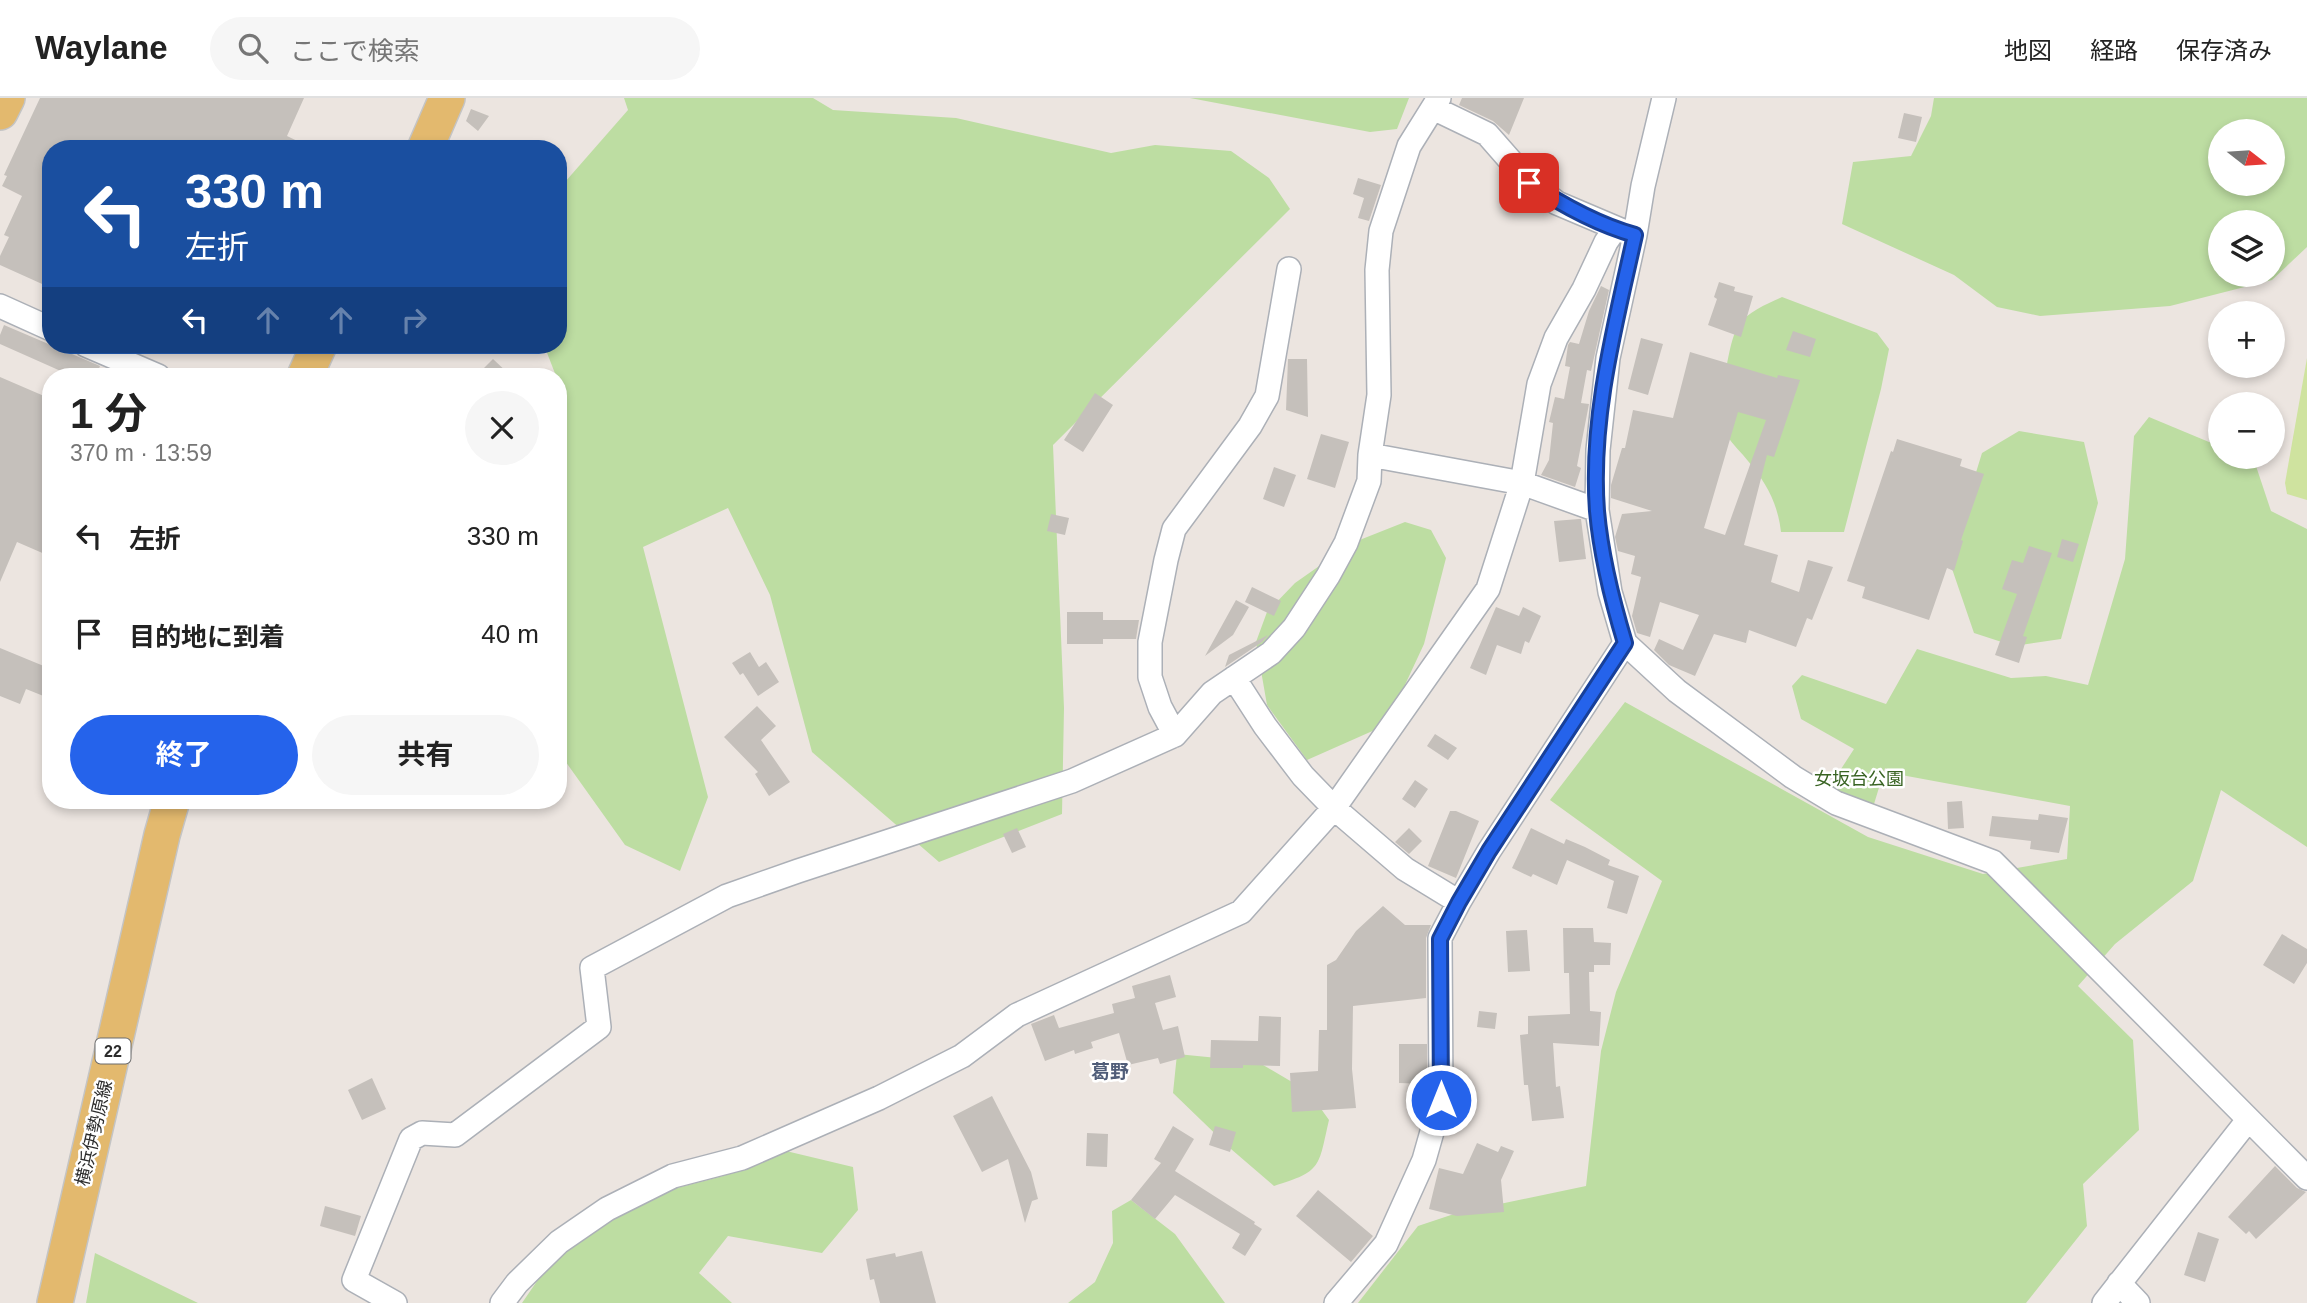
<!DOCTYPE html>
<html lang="ja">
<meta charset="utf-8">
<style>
body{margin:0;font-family:Helvetica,"Noto Sans JP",sans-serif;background:#f6f6f6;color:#222;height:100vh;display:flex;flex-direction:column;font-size:26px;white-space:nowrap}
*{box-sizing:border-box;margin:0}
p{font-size:23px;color:#767676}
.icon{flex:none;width:38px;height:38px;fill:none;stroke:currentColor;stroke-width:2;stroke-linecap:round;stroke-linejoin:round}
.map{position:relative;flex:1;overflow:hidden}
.side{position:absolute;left:42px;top:270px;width:525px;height:441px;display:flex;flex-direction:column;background:#fff;border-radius:28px;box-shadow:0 4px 10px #0003}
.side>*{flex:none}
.guide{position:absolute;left:42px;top:42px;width:525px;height:214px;border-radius:28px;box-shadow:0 4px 10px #0003;background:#1a4fa0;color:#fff;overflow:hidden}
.needle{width:46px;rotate:107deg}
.fabs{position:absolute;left:2208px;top:21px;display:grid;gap:14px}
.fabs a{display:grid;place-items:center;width:77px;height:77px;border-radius:50%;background:#fff;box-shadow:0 4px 10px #0003;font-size:35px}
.pin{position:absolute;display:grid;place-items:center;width:60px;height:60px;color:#fff;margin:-30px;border-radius:14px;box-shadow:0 4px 10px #0006}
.me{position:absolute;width:77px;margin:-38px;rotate:0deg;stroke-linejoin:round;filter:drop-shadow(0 0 5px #0008)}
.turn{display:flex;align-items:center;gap:24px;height:147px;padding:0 28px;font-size:32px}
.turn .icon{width:91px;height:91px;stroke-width:2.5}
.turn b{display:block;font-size:49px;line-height:60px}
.lanes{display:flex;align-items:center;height:66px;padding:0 28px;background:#0003;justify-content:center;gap:35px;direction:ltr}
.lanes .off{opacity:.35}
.round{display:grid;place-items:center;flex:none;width:74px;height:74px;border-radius:37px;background:#f6f6f6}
.headline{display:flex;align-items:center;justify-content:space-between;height:119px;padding:0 28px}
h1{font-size:42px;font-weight:700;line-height:52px}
.button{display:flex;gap:14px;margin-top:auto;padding:14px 28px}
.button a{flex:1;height:80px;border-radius:42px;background:#2563eb;color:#fff;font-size:28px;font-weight:700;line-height:80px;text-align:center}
.button a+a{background:#f6f6f6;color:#222}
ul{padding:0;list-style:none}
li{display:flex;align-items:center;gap:21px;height:98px;padding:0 28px}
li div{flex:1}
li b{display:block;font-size:26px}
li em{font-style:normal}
header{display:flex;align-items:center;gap:42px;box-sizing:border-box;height:98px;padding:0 35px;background:#fff;border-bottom:2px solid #e0e0e0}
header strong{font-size:33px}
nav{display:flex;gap:38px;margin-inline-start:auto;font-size:24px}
.search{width:490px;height:63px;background:#f6f6f6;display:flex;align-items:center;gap:18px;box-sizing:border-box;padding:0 24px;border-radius:38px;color:#767676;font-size:26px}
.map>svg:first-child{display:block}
</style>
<header>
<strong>Waylane</strong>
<div class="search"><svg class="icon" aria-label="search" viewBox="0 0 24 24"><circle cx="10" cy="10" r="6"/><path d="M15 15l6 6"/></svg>ここで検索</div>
<nav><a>地図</a><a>経路</a><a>保存済み</a></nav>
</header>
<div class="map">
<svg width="2307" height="1205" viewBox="0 0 2307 1205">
<rect width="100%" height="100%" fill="#ece5e0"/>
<path fill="#bddda2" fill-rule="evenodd" d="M624,0H813L833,12L956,20L1111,55L1155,47L1231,53L1269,80L1290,111L1053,347L1064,610L1062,716L939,764L812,654L770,497L728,410L643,449L708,699L680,773L625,747L558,653V320L561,309L558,278H556L544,247H558V92L628,12Z
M1190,0H1409L1397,31L1370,34Z
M1934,0H2307V149L2272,182L2170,208L2040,218L1997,209L1954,177L1842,126L1853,64L1911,58L1931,18ZM2273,33V86H2221V33ZM2273,124V177H2221V124Z
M1782,199L1877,235L1889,251L1881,291L1844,434H1781C1778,406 1766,384 1748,363C1742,355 1733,347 1727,338C1717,320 1727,246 1738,228C1748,213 1767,206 1782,199Z
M2149,319L2221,349V359H2245L2254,362L2271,413L2307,431V749L2221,692L2193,783L2115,846L2078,888L2133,942L2139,1032L2083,1086L2087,1128L2026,1205H1358L1418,1128L1457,1115L1586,1088L1601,953L1616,894L1662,783L1550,702L1625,604L1868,739L1983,776L2067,761L2070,708L1896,676L1885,670L1874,706L1850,705L1830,688L1854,651L1801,621L1792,588L1802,577L1886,606L1917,551L2011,580L2046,578L2088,587L2125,461L2134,338Z
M2019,333L2084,344L2098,405L2061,541L2014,548L1974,535L1949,462L1982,355Z
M1405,424L1431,432L1446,460L1424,546L1397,604L1377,631L1307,662L1267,607L1256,544L1267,514L1295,485L1352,445Z
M1177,956L1258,964L1309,994L1329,1022C1318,1069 1323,1073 1274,1088L1231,1051L1173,995Z
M786,1053L853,1069L858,1112L822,1155L728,1138L699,1175L732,1205H522L568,1138L638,1100L723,1078Z
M1131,1102L1175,1136L1225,1205H1068L1095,1184L1113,1145L1112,1113Z
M95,1155L198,1205H86Z"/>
<path fill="#cfe39f" d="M2307,260V402L2287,396L2285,385Z"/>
<path fill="#c5c0bb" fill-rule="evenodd" d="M40,0H304L287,38L314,51H51V190L0,167V158L9,139L4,137L22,98L2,88L7,78L4,77Z
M1462,0H1524L1509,37L1493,23L1459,7Z
M471,11L489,18L478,33L466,23Z
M1904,15L1922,19L1916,44L1898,40Z
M1358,80L1381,87L1369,123L1358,120L1364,100L1353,96Z
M1719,184L1735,189L1734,193L1753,198L1741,239L1708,227L1717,201L1714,199Z
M1601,188L1609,192L1591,273L1587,272L1581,305L1589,306L1577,368L1581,370L1575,389L1541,377L1549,362L1553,325L1549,324L1555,299L1564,301L1570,269L1565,268L1568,247L1570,244L1579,246L1589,213Z
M4,227L100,268L96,278H72L0,246V237Z
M1793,233L1816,241L1810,259L1786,252Z
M1641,240L1663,246L1648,297L1628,291Z
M1690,254L1777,280L1778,277L1800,282L1774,359L1767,357L1744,447L1778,457L1771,484L1799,494L1808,462L1833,469L1812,522L1807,520L1796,549L1749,532L1746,545L1714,536L1695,578L1669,567L1654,552L1659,541L1683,552L1699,517L1660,504L1650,539L1637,535L1632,518L1641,479L1631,476L1635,458L1618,453L1615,439L1622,416L1652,413L1611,400V387L1622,350H1625L1633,312L1673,320ZM1738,314L1766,322L1725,437L1704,430Z
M493,261L511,278H476Z
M1288,261H1307L1308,319L1286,312Z
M0,279L51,301V448L47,457L17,444L0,484Z
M1095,295L1113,307L1083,354L1064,342Z
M1321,336L1349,344L1335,390L1307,381Z
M1897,341L1962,361L1960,368L1984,376L1961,442L1963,443L1954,473L1947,470L1929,522L1862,500L1865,489L1847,483L1891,353L1893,354Z
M1274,369L1296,377L1284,409L1263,401Z
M1051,416L1069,420L1065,437L1047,433Z
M1579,421H1581L1586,461L1559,464L1554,423Z
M2062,441L2079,446L2073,464L2057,459Z
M2029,448L2052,455L2023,538L2027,539L2019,565L1995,557L2017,496L2002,491L2012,462L2023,465Z
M1252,489L1281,503L1274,518L1245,504Z
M1236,502L1249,509L1233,537L1205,558Z
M1496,509L1519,518L1523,509L1541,518L1529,545L1525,543L1521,556L1497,547L1486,577L1470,570Z
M1067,514H1103V522H1139L1136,541H1103V546H1067Z
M1268,537L1262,544L1225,569L1229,557Z
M0,550L51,571V601L26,591L20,606L0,598Z
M750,554L759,569L766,564L779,584L758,598L743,575L740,577L732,565Z
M757,608L776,628L761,642L790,684L769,698L755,676L758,674L724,639Z
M1435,636L1457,650L1448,662L1427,648Z
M1415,682L1428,691L1415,710L1402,701Z
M1962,703L1964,730L1948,731L1947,704Z
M1450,713H1456L1479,723L1456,780L1428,768Z
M2039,716L2068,720L2059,755L2030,751L2031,743L1989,738L1992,718L2038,722Z
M1017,730L1026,749L1012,755L1003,736Z
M1409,730L1422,743L1409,756L1395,744Z
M1531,730L1564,746L1566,741L1585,749L1610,762L1608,767L1639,778L1627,816L1607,810L1614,783L1567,762L1557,787L1533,776L1531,779L1512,770Z
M1383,808L1405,827H1431L1426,840V900L1353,908L1352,971L1356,1010L1292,1014L1290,975L1318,973L1319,932H1327V867L1336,862L1356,833Z
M1563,830H1593L1594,844L1611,845L1610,867H1594V874H1589L1590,913L1601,914L1599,948L1553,945L1556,989L1560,988L1564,1020L1532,1023L1528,987H1524L1520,937L1528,936V918L1570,916L1569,875H1564Z
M1527,832L1530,873L1508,874L1506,833Z
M2282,836L2307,851V865L2294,886L2263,867Z
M1170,877L1176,899L1155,905L1163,932L1178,928L1185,959L1160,966L1158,960L1128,967L1119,935L1091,944L1093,950L1075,956L1074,952L1045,963L1031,926L1054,917L1059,930L1114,915L1112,906L1135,900L1132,888Z
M1479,913L1497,915L1495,931L1477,929Z
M1259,918L1281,919L1280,968L1243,967V970H1210L1211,942L1258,943Z
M1399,946H1427V986L1399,985Z
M372,980L386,1011L362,1022L348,992Z
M992,998L1031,1074L1038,1101L1032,1103L1025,1125L1008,1061L982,1074L953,1018Z
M1173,1028L1194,1041L1175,1073L1255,1124L1254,1126L1262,1131L1245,1158L1232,1150L1240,1136L1175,1097L1155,1121L1131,1102L1161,1065L1154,1061Z
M1215,1028L1236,1034L1230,1054L1209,1047Z
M1087,1035L1108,1036L1107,1069L1086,1068Z
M1477,1045L1498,1054L1501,1048L1514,1053L1501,1082L1504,1114L1457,1118L1429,1111L1439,1070L1463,1076Z
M2275,1068L2297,1090L2306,1094L2256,1141L2249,1133L2246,1136L2228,1119Z
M1318,1092L1373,1138L1351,1164L1296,1118Z
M325,1108L361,1118L355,1138L320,1128Z
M2198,1134L2219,1141L2205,1184L2184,1177Z
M922,1153L936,1205H880L874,1181L870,1182L866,1161L895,1155L896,1159Z"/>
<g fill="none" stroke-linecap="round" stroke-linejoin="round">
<g stroke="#acb0b7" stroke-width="26">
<path id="street" d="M1433,10L1487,36L1529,84L1557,105L1630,136
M0,208L51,231
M86,247L158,278
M1370,357L1522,385L1597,412
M1625,545L1677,593L1793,679L1836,705L1993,764L2307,1080
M1234,580L1265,628L1303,678L1334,710L1405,771L1459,804
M1175,637L1160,609L1150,579V544L1166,462L1174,431L1250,328L1267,298L1289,171
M2119,1185L2138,1205
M395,1205L354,1182L411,1041L422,1035L455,1037L599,929L592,870L727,798L798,773L1072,683L1175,637L1212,595L1271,555L1294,530L1328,478L1346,445L1369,383L1370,357L1379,297L1377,172L1381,133L1409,48L1439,0
M502,1205L517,1185L559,1144L607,1111L673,1078L742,1060L879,1000L962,958L1017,917L1241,814L1334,710L1488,491L1522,385L1539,286L1556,240L1584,191L1606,144L1615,131
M1336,1205L1386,1146L1424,1062L1441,1002L1440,840L1459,804L1489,753L1625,545L1610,494L1597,412L1598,352L1608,260L1635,137L1643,88L1664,0
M2104,1205L2248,1022"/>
</g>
<g stroke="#c4c4c4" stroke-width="38">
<path id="primary" d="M0,14L7,0
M425,51L447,0
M305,278L319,247
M55,1205L162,737L172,702"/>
</g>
<use href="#street" stroke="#fff" stroke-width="23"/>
<use href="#primary" stroke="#e3b96e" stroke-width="35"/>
</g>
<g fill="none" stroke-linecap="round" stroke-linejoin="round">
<g stroke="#184099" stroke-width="18">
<path id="route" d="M1441,1002L1440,841L1459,804L1489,753L1625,545C1612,502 1601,458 1597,413C1590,321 1615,227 1635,137C1596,126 1562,107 1529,85"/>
</g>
<use href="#route" stroke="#2563eb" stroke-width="12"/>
</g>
<g text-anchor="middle" stroke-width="5" stroke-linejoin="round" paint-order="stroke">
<rect fill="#fff" stroke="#6b6b6b" stroke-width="2" x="95.5" y="940.5" width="35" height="25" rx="5"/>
<g font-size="16" font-weight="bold" fill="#2c2c2c">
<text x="113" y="959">22</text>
</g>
<g font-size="18" fill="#386322" stroke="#fff">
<text x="1859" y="687">女坂台公園</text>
</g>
<g font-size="18" fill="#2c2c2c" stroke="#fff">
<text transform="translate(94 1035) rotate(-77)" y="6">横浜伊勢原線</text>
</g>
<g font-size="19" font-weight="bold" fill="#505d79" stroke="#fff">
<text x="1110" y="980">葛野</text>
</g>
</g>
</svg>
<div class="fabs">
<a><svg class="needle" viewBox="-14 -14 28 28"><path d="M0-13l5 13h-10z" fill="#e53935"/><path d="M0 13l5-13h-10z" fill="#767676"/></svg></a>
<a><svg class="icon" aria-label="layers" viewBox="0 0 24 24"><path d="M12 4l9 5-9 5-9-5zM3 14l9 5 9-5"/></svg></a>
<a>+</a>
<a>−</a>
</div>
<div class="pin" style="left:1529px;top:85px;background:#d93025"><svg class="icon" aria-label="arrive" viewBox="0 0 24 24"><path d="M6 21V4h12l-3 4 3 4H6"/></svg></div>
<svg class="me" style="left:1441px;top:1002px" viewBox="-20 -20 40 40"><circle r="17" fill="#2563eb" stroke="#fff" stroke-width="3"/><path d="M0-11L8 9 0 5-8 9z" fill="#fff"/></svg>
<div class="guide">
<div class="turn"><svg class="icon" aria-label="left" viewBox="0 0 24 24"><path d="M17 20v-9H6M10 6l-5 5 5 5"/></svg><div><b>330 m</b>左折</div></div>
<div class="lanes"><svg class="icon" aria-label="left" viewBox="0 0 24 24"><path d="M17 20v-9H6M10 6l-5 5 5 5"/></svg><svg class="icon off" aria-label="ahead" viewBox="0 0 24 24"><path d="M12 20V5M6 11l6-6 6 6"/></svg><svg class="icon off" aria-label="ahead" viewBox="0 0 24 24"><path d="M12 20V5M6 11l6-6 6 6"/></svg><svg class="icon off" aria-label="right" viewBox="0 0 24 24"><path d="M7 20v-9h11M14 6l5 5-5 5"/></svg></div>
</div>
<section class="side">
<div class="headline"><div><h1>1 分</h1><p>370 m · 13:59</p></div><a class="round"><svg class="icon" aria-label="close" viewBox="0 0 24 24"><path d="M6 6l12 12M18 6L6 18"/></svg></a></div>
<ul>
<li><svg class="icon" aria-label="left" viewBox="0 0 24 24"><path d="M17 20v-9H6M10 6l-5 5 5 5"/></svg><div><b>左折</b></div><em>330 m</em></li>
<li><svg class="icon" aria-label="arrive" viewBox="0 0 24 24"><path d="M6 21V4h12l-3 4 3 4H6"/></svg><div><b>目的地に到着</b></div><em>40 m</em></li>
</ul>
<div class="button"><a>終了</a><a>共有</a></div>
</section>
</div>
